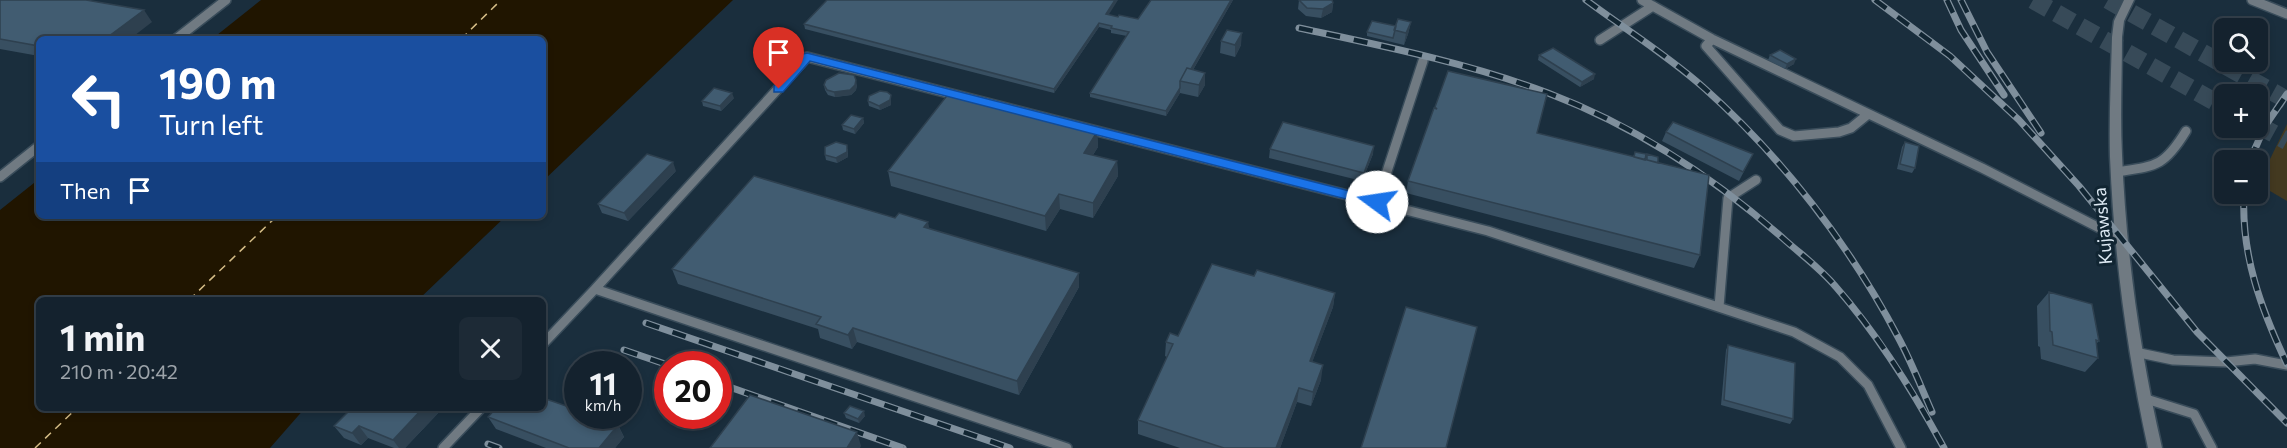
<!DOCTYPE html>
<meta charset="utf-8">
<style>
body{margin:0;font-family:Commissioner,sans-serif;background:#1d2a36;color:#f1f3f6;height:100vh;display:flex;flex-direction:column;font-size:22px;white-space:nowrap}
*{box-sizing:border-box;margin:0}
p{font-size:20px;color:#9da4aa}
.icon{flex:none;width:33px;height:33px;fill:none;stroke:currentColor;stroke-width:2;stroke-linecap:round;stroke-linejoin:round}
.map{position:relative;flex:1;overflow:hidden}
.details{position:absolute;left:36px;top:297px;width:510px;height:114px;display:flex;flex-direction:column;background:#14222e;border-radius:9px;box-shadow:0 3px 9px #0003,0 0 0 2px #333f4a}
.details>*{flex:none}
.guide{position:absolute;left:36px;top:36px;width:510px;height:183px;border-radius:9px;box-shadow:0 3px 9px #0003,0 0 0 2px #333f4a;background:#1a4fa0;color:#fff;overflow:hidden}
.tools{position:absolute;left:2214px;top:18px;display:grid;gap:12px}
.tools a{display:grid;place-items:center;width:54px;height:54px;border-radius:9px;background:#14222e;box-shadow:0 3px 9px #0003,0 0 0 2px #333f4a;font-size:30px}
.speed{position:absolute;left:564px;top:351px;display:flex;gap:12px;font-size:30px;font-weight:700;text-align:center}
.speed>*{display:grid;place-content:center;width:78px;height:78px;border-radius:50%;background:#14222e;box-shadow:0 3px 9px #0003,0 0 0 2px #333f4a;line-height:1}
.speed small{font-size:15px;font-weight:400}
.speed .limit{border:9px solid #d22;background:#fff;color:#111}
.pin{position:absolute;display:grid;place-items:center;width:51px;height:51px;color:#fff;margin:-62px -26px;border-radius:50% 50% 50% 0;rotate:-45deg;box-shadow:0 0 6px #0007}
.pin .icon{rotate:45deg}
.me{position:absolute;width:66px;margin:-33px;rotate:284deg;stroke-linejoin:round;filter:drop-shadow(0 0 4px #0008)}
.turn{display:flex;align-items:center;gap:21px;height:126px;padding:0 24px;font-size:27px}
.turn .icon{width:78px;height:78px;stroke-width:2.5}
.turn b{display:block;font-size:42px;line-height:51px}
.then{display:flex;align-items:center;height:57px;padding:0 24px;background:#0003;gap:12px;font-size:22px}
.round{display:grid;place-items:center;flex:none;width:63px;height:63px;border-radius:9px;background:#1d2a36}
.headline{display:flex;align-items:center;justify-content:space-between;height:102px;padding:0 24px}
h1{font-size:36px;font-weight:700;line-height:45px}
.map>svg:first-child{display:block}
</style>
<div class="map">
<svg width="2287" height="448" viewBox="0 0 2287 448">
<rect width="100%" height="100%" fill="#1a2e3d"/>
<path fill="#433920" d="M2287,124V201L2258,184Z"/>
<path fill="#201500" d="M261,0H733L543,181V39H212Z
M39,179V216H506L418,300H39V408H305L270,448H0V210Z"/>
<g fill="none" stroke-linecap="round" stroke-linejoin="round">
<path stroke="#d5bd86" stroke-width="1.5" stroke-dasharray="8 6" stroke-linecap="butt" d="M461,39L501,0
M189,300L277,216
M35,448L77,408"/>
<path stroke="#374a58" stroke-width="18" stroke-dasharray="18 9" stroke-linecap="butt" d="M2033,0L2224,107
M2108,0L2287,100
M2258,125L2287,141"/>
<g stroke="#394c5a" stroke-width="12">
<path id="lane" d="M1642,0L1712,39L1982,168L2121,239
M2252,0L2287,14
M176,39L226,0
M1712,39L1706,46L1780,130L1794,136L1839,132L1851,128L1867,115
M1600,40L1653,6
M2116,172C2156,166 2164,167 2186,131
M0,177L39,146
M1377,202L1423,61
M1719,307L1728,198L1756,180
M543,344L595,289
M2135,352L2173,360L2226,362L2255,359L2287,365
M2143,398L2194,414L2212,448
M443,448L481,408
M1067,448L595,289L807,57L1488,231L1794,332L1840,357L1868,385L1901,448"/>
</g>
<g stroke="#394c5a" stroke-width="3">
<path id="street" d="M2124,0H2134L2124,21L2122,37C2122,76 2120,116 2122,155C2126,254 2140,352 2162,448H2148C2127,352 2114,255 2110,157C2109,117 2111,77 2112,37L2114,21Z"/>
</g>
<use href="#lane" stroke="#707a82" stroke-width="9"/>
<use href="#street" fill="#707a82" fill-rule="evenodd"/>
<g stroke="#7f8f9c" stroke-width="7">
<path id="rail" d="M1586,0C1625,29 1667,55 1703,87C1782,157 1849,244 1898,337C1911,361 1921,387 1932,412
M1875,0L1950,56L2019,120L2079,186L2197,332L2287,423
M1947,0L1961,30L2004,95
M1961,0L1987,52L2041,133
M1299,28C1383,46 1468,63 1548,93C1637,127 1715,178 1786,241C1803,256 1821,269 1836,287C1879,336 1913,391 1944,448
M2250,160L2265,126L2287,94
M2244,194C2241,255 2261,309 2287,364
M646,323L1010,448
M624,350L668,365
M718,383L903,448
M488,444L499,448"/>
</g>
<use href="#rail" stroke="#112532" stroke-width="4.5" stroke-dasharray="14" stroke-linecap="butt"/>
</g>
<path fill="#384f61" d="M0,0L152,22L39,39V56L0,49Z
M1151,0H1233L1193,70L1205,85L1198,97L1180,93L1166,116L1090,97V93L1127,36L1111,33V30L1099,27L1054,93L805,29L804,24L1108,15L1118,17L1138,19Z
M1299,0L1333,3L1332,12L1321,18L1306,16L1298,9Z
M1411,22L1408,34L1404,45L1367,36V32L1396,26Z
M1221,41L1241,45L1235,57L1220,53Z
M1539,55L1594,79L1580,87L1538,60Z
M1770,55L1794,64L1785,69L1768,60Z
M1448,71L1537,133L1633,157L1635,152L1645,160L1647,154L1658,163L1700,255L1694,268L1406,193L1408,181Z
M824,85H857L856,90L851,95L835,97L828,95L825,90Z
M891,95V105L880,110L869,106L868,101Z
M734,98L721,111L703,106L702,101Z
M863,118L864,123L855,134L843,130L842,125Z
M1097,132L1098,147L1093,155L1117,161L1118,176L1093,218L1060,209L1046,231L891,186L888,171Z
M1666,132L1753,154L1739,181L1662,141Z
M1905,142L1915,168L1912,173L1897,169L1902,147Z
M848,149V157L837,163L826,160L825,155Z
M1270,149L1373,154L1362,181L1269,158Z
M676,171L628,221L602,213L598,204Z
M930,229L1079,273V287L1019,395L857,342L852,349L820,338L818,329L678,284L672,269Z
M1254,276L1335,293L1333,307L1312,362L1321,380L1311,406L1297,402L1280,448H1180L1138,434V420L1167,357L1165,356L1166,342L1178,336Z
M2049,292L2099,341L2096,344L2098,358L2085,372L2041,359L2040,347L2038,346L2037,306Z
M1728,345L1793,419L1790,424L1721,405L1726,350Z
M352,408H443L405,448H394L368,438L361,445L344,438L334,426Z
M844,413L865,416L859,423L846,418Z
M488,417L618,425L624,437L615,448H546L496,429Z"/>
<path fill="#2e404f" d="M1115,0H1118L1106,19V14Z
M1231,0H1233L1186,82L1183,81Z
M1333,3L1332,12L1321,18L1323,9Z
M144,10L152,22L130,39H105Z
M1411,22L1408,34L1404,45L1406,33Z
M1099,23V27L1054,93V89Z
M1242,33L1241,45L1235,57V45Z
M1796,59L1794,64L1785,69L1787,64Z
M1205,73V85L1198,97L1199,85Z
M1595,74L1594,79L1580,87L1582,82Z
M856,80L857,85L856,90L851,95L835,97L834,92Z
M1180,88V93L1166,116V111Z
M732,93L734,98L721,111L720,106Z
M891,95V105L880,110L879,106Z
M863,118L864,123L855,134L854,129Z
M1097,132L1098,147L1085,167L1084,153Z
M847,145L848,157L837,163L836,158Z
M1374,146L1373,154L1362,181L1364,173Z
M1117,161L1118,176L1093,218V203Z
M673,162L676,171L628,221L624,213Z
M1059,194L1060,209L1046,231L1045,216Z
M928,222L931,236L924,227Z
M1079,273V287L1019,395L1017,381Z
M1335,293L1333,307L1307,376L1310,361Z
M853,328L857,342L852,349L848,335Z
M1323,365L1321,380L1311,406L1313,392Z
M1299,388L1297,402L1280,448H1276Z
M423,408H443L405,448H399L393,440Z
M864,411L865,416L859,423L858,419Z
M618,425L624,437L615,448H599Z
M359,426L368,438L361,445L352,433Z
M857,432L861,446L860,448H847Z"/>
<path fill="#415c71" stroke="#2e404f" stroke-width="1.5" d="M0,0H86L144,10L105,39H39V46L0,39Z
M827,0H1115L1106,14L1118,17L1119,15L1138,19L1151,0H1231L1191,69L1187,68L1180,81V88L1166,111L1090,93L1129,32L1111,28L1112,26L1099,23L1054,89L804,24Z
M1299,0H1332L1333,3L1323,9L1307,8Z
M1398,19L1411,22L1406,33L1394,30Z
M1372,21L1396,26L1393,38L1367,32Z
M1227,30L1242,33L1235,45L1221,41Z
M1553,48L1595,74L1582,82L1539,55Z
M1780,50L1796,59L1787,64L1770,55Z
M1187,68L1205,73L1199,85L1180,81Z
M1448,71L1547,94L1537,133L1709,175L1700,255L1408,181L1434,108L1437,109L1435,107Z
M839,73L854,75L856,80L855,85L850,90L834,92L827,90L824,85L826,80Z
M714,88L732,93L720,106L702,101Z
M880,91L887,92L891,95L890,100L879,106L868,101L869,96Z
M949,93L1097,132L1084,153L1117,161L1093,203L1059,194L1045,216L888,171Z
M851,115L863,118L854,129L842,125Z
M1283,122L1374,146L1364,173L1270,149Z
M1673,122L1753,154L1743,172L1666,132Z
M836,142L847,145V152L836,158L825,155V147Z
M1905,142L1919,146L1915,168L1900,164Z
M1635,152L1646,154L1645,160L1634,157Z
M647,154L673,162L624,213L598,204Z
M1647,154L1658,157V163L1647,160Z
M754,176L895,218L899,213L928,222L924,227L1079,273L1017,381L853,328L848,335L816,324L821,317L672,269Z
M1212,264L1254,276L1257,270L1335,293L1310,361L1323,365L1313,392L1299,388L1276,448H1224L1138,420L1173,344L1166,342L1170,333L1178,336Z
M2049,292L2092,304L2099,341L2096,340L2098,358L2053,345L2052,332L2050,331Z
M1406,307L1477,327L1446,448H1361Z
M1728,345L1795,363L1793,419L1724,400Z
M750,395L857,432L847,448H710Z
M543,398L578,410V416H592L618,425L599,448H569L488,417L496,408H543Z
M850,406L864,411L858,419L844,413Z
M352,408H423L393,440L359,426L352,433L334,426Z"/>
<path fill="#1a73e8" stroke="#114b97" stroke-width="1.5" d="M807,53L1377,198L1383,202L1377,207L810,61L783,92H774V86L803,54Z"/>
<g text-anchor="middle" stroke-width="6" stroke-linejoin="round" paint-order="stroke">
<g font-size="18" fill="#dce8f2" stroke="#112532">
<text transform="translate(2103 226) rotate(-95)" y="6">Kujawska</text>
</g>
</g>
</svg>
<div class="tools">
<a><svg class="icon" aria-label="search" viewBox="0 0 24 24"><circle cx="10" cy="10" r="6"/><path d="M15 15l6 6"/></svg></a>
<a>+</a>
<a>−</a>
</div>
<div class="speed"><div>11<small>km/h</small></div><div class="limit">20</div></div>
<div class="pin" style="left:779px;top:89px;background:#d93025"><svg class="icon" aria-label="arrive" viewBox="0 0 24 24"><path d="M6 21V4h12l-3 4 3 4H6"/></svg></div>
<svg class="me" style="left:1377px;top:202px" viewBox="-20 -20 40 40"><circle r="19" fill="#fff"/><path d="M0-13L10 11 0 6-10 11z" fill="#1a73e8"/></svg>
<div class="guide">
<div class="turn"><svg class="icon" aria-label="left" viewBox="0 0 24 24"><path d="M17 20v-9H6M10 6l-5 5 5 5"/></svg><div><b>190 m</b>Turn left</div></div>
<div class="then">Then<svg class="icon" aria-label="arrive" viewBox="0 0 24 24"><path d="M6 21V4h12l-3 4 3 4H6"/></svg></div>
</div>
<section class="details">
<div class="headline"><div><h1>1 min</h1><p>210 m · 20:42</p></div><a class="round"><svg class="icon" aria-label="close" viewBox="0 0 24 24"><path d="M6 6l12 12M18 6L6 18"/></svg></a></div>
</section>
</div>
